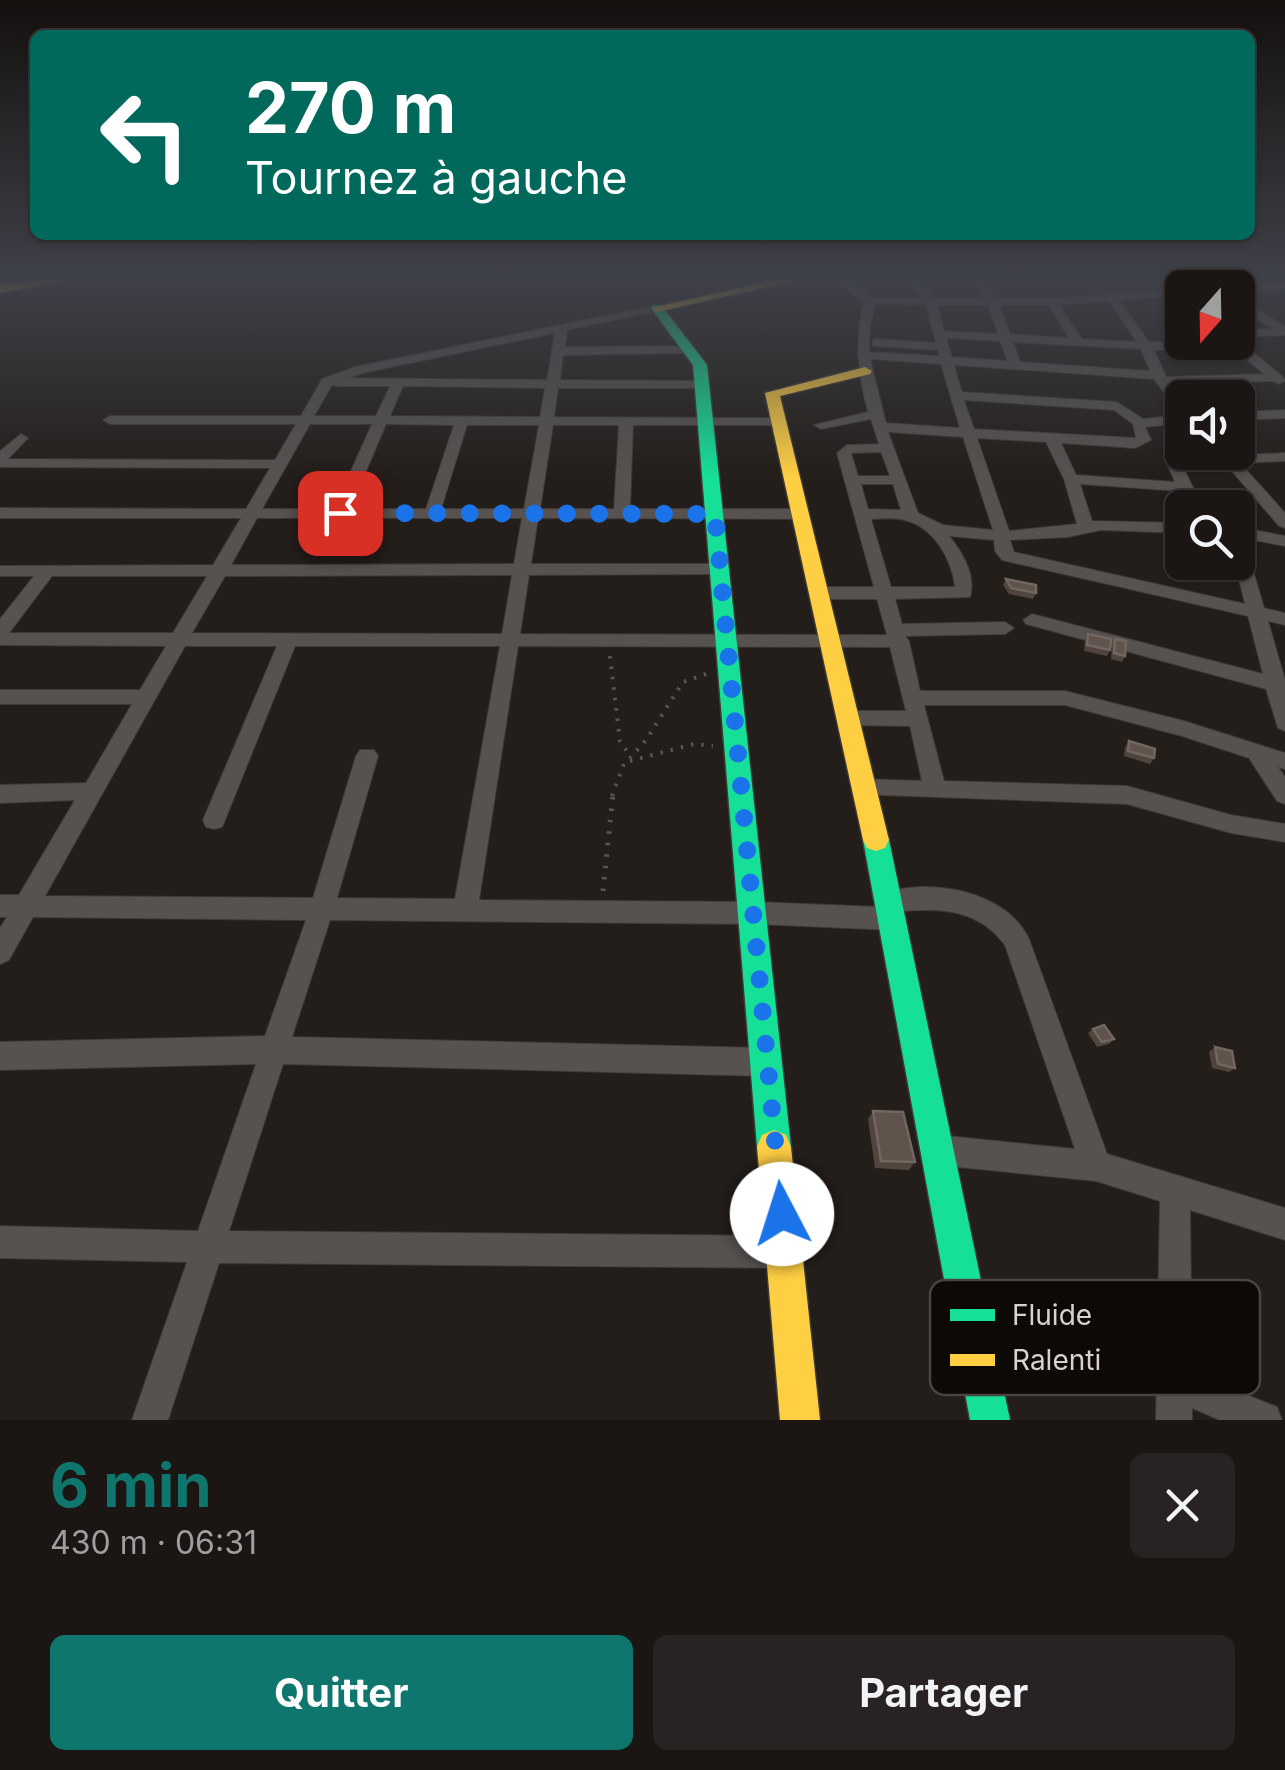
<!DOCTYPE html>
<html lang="fr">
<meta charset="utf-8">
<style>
body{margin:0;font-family:Inter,sans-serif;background:#282322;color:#f1f3f6;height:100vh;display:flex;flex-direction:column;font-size:38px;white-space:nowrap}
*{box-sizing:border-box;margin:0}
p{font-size:32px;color:#a09fa0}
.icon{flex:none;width:55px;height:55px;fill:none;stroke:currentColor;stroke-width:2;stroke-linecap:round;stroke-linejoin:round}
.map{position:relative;height:1420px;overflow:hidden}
.side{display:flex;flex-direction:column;background:#1b1614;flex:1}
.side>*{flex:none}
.hud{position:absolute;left:30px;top:30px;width:1225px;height:210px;border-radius:15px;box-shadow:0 2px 8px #0004,0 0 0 2px #393534;background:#00695c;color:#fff;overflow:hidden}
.needle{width:65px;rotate:200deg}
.tools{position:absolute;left:1165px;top:270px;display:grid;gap:20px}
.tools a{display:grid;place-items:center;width:90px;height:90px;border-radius:15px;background:#1b1614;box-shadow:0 2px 8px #0004,0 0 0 2px #393534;font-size:50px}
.pin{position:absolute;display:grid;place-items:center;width:85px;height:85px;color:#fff;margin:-42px;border-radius:20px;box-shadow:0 5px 15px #0006}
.me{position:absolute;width:110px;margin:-55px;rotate:355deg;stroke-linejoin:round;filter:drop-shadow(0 0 8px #0008)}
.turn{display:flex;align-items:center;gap:35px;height:210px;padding:0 50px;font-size:45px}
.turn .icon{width:130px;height:130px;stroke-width:2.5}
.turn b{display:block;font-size:70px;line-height:85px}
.round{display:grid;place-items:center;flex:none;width:105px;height:105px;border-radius:15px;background:#282322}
.summary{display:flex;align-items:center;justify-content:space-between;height:170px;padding:0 50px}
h1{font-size:60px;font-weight:700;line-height:75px;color:#0f766e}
.button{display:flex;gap:20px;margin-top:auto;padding:20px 50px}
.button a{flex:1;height:115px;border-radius:15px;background:#0f766e;color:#fff;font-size:40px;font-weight:700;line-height:115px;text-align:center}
.button a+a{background:#282322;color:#f1f3f6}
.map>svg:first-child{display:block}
</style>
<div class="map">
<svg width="1285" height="1420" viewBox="0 0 1285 1420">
<rect width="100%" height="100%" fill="#241e1a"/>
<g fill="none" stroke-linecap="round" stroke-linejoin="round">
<g stroke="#3e3836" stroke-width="2">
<path id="street" d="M834,280L853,281L873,298H923L911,280H921L934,298H984L973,280H983L995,298L1052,299L1182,289V295L1119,300L1149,342H1238V340L1283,377L1285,381L1279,384L1272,381L1172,385L1182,399V411L1177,410L1154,379L954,365L962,392L1117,402L1143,419L1182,415V423L1145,427L1151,440L1135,448L1061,443L1076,475L1175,482L1166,461L1168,458L1285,453V461L1240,463L1285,513V528L1279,526L1225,463L1182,465L1203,508H1187L1180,491L1080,484L1092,521L1182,523V533L1101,530L1068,537L1010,540L1014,552L1245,604L1235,562H1238V537L1244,539L1264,608L1285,613V625L1268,621L1285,680V731L1278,728L1266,689L1026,624L1023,620L1032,614L1263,674L1248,616L1002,560L995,551L994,540L949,536C963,553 976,576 970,597L895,599L902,624L1005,622L1014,628L1005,634L905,636L909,641L920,691H1065L1184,721L1285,753V769L1278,767L1285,777V804L1277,801L1249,758L1182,736L1065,705H924L944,781L1127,786L1231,815L1285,824V842L1231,833L1127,804L855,794L852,788L855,782L863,779L922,781L910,726L847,725L837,718L847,711H906L890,647L518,646L479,900L754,902L880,907L878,902L881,894C928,877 1006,890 1029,939L1107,1154L1285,1208V1240L1190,1210L1192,1373L1277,1407L1282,1420H1220L1192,1408V1420H1156L1160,1201L1096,1181L938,1165L928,1160L923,1150L928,1140L938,1135L1075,1149L1005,945C979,910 943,908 903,911L906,919L903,927L894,930L754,924L330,920L292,1037L768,1048L778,1052L782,1062L778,1072L768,1076L283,1064L229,1231L783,1236L794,1241L799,1252L794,1263L783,1268L219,1263L168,1420H132L187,1262L0,1258V1226L198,1231L256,1064L0,1070V1042L265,1036L306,920L33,917L9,960L0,964V928L7,917H0V895H19L75,800L0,803V785L86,783L132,704H0V690H140L166,646L0,645V619L34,576H0V566L213,565L241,518H0V508L246,509L270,468L0,467V451L21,434L28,438L8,459L275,460L296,424H110L103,420L110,416H301L322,379L355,367L657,305L663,308L661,310L567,330L565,347L691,346L697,350L695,353L563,355L560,380L702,381L707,382V388H558L554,417L783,418V424L778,425H633L630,509H800L808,514L800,519L538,518L531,564H720L728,569L720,574L529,575L520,634L887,635L877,599H818L809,593L818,587H874L837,453L847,445L879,444L871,419L821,429L814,425L868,412C858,374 854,340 864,302ZM1109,301L1137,342L1082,339L1059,305ZM875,304L926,305L936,343L877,339L873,340V346L938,350L939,356L869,352L870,325ZM937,305H988L998,334L944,331ZM999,305H1049L1069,338L1010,334ZM555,333L547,380L349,378L362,373ZM946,338L1000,341L1008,361L952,357ZM1013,342L1141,349L1150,371L1020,362ZM1154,350H1235L1264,374L1166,377ZM870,359L941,364L960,428L886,423ZM332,385L339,386H390L376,416H314ZM403,386L545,388L540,417L390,416ZM964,400L1114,410L1133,424L1136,438L974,429ZM310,424H372L334,509H262ZM386,424L454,425L426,509H350ZM467,425H539L524,509H441ZM553,425H619L614,509H540ZM888,432L963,437L993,530L943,525L918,513ZM977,438L1046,442L1064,479L1077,524L1009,531ZM881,452L890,476H858L851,453ZM861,484H893L901,510L868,509ZM257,518H522L514,564L231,565ZM871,519C881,519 894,517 904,520C933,526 952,559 955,587H891ZM512,575L502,634L192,633L225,576ZM52,576H207L173,633H9ZM185,646H277L203,820L206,827L214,829L222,827L225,820L295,646H500L455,899L337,898L378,756L374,750H360L356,756L313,898L45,896Z
M1285,283V289L1238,291V288H1233Z
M1238,297L1285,327V335L1238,337V330L1272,329L1238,305Z
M1285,410V418L1238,420V412Z
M1238,527L1285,536V546L1238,537Z"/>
</g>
<g stroke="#3e3836" stroke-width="3">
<path id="fast" d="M653,305H661L707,365L791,1147L786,1159L774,1164L762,1159L757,1147L693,365L651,308Z
M876,829L885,832L889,840L1010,1420H970L863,840L867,832Z"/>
</g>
<g stroke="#3e3836" stroke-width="3">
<path id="slow" d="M38,280H66L0,293V285Z
M775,280H797L657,312L651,308Z
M865,367L872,371L870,374L780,396L889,840L885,848L876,851L867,848L863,840L765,393Z
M774,1130L786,1135L791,1147L820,1420H780L757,1147L762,1135Z"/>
</g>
<path stroke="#5a5552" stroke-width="4" stroke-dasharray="2.5 8" stroke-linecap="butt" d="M610,656L620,741L631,757
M630,761L694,744L713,746
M612,796L623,766L646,740L683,682L706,674"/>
<path stroke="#5a5552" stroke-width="5" stroke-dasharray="2.5 9" stroke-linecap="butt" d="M603,891L613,794"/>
<use href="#street" fill="#575250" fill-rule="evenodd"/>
<use href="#fast" fill="#16e098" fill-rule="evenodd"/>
<use href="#slow" fill="#ffcf43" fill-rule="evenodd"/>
</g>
<path fill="#50443c" d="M1006,579L1036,593L1033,599L1009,594L1003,585Z
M1088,634L1110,650L1107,656L1084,651L1085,640Z
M1115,639L1125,656L1122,662L1111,659L1112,645Z
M1129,741L1154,758L1150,764L1124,756L1125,747Z
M1093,1029L1114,1039L1109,1044L1097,1047L1088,1033Z
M1215,1047L1235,1068L1229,1072L1212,1068L1209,1052Z
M873,1111L915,1162L909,1170L875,1168L868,1119Z"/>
<path fill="#5f534b" stroke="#726760" stroke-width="2.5" d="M1006,579L1036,585V593L1011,588Z
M1088,634L1111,639L1110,650L1087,645Z
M1115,639L1126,641L1125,656L1114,653Z
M1129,741L1155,749L1154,758L1128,751Z
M1104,1025L1114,1039L1102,1042L1093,1029Z
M1215,1047L1232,1051L1235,1068L1218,1064Z
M873,1111L903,1112L915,1162L881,1161Z"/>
<linearGradient id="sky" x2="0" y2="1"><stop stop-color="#14100e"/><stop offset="0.58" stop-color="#3f4149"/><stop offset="1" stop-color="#3f4149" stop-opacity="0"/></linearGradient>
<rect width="1285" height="479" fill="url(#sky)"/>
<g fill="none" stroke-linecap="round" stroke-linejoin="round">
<path stroke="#1a73e8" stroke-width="18" stroke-dasharray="0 32.4" d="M340,513L715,514L782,1214"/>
</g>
<rect x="930" y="1280" width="330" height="115" rx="15" fill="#0d0906" stroke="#4a4541" stroke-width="2.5"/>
<rect x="950" y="1309" width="45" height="12" fill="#16e098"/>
<rect x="950" y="1354" width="45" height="12" fill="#ffcf43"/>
<g font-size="28" fill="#d8d1cc">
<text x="1012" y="1325">Fluide</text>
<text x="1012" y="1370">Ralenti</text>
</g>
</svg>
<div class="tools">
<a><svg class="needle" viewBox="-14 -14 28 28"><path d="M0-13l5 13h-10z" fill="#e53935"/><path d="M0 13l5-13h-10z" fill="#a09fa0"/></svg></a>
<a><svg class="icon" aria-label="sound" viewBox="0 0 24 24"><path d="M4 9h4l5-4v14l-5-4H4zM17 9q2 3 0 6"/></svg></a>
<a><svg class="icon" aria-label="search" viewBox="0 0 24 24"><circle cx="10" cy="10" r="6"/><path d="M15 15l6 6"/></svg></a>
</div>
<div class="pin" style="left:340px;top:513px;background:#d93025"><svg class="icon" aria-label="arrive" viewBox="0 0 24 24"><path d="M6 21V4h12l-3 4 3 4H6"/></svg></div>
<svg class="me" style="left:782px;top:1214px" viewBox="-20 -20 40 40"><circle r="19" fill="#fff"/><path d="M0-13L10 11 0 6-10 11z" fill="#1a73e8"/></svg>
<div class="hud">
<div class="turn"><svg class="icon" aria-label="left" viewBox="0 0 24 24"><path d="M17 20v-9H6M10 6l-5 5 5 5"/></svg><div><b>270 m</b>Tournez à gauche</div></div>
</div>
</div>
<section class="side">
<div class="summary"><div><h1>6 min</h1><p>430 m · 06:31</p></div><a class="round"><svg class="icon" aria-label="close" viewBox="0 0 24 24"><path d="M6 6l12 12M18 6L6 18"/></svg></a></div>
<div class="button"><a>Quitter</a><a>Partager</a></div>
</section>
